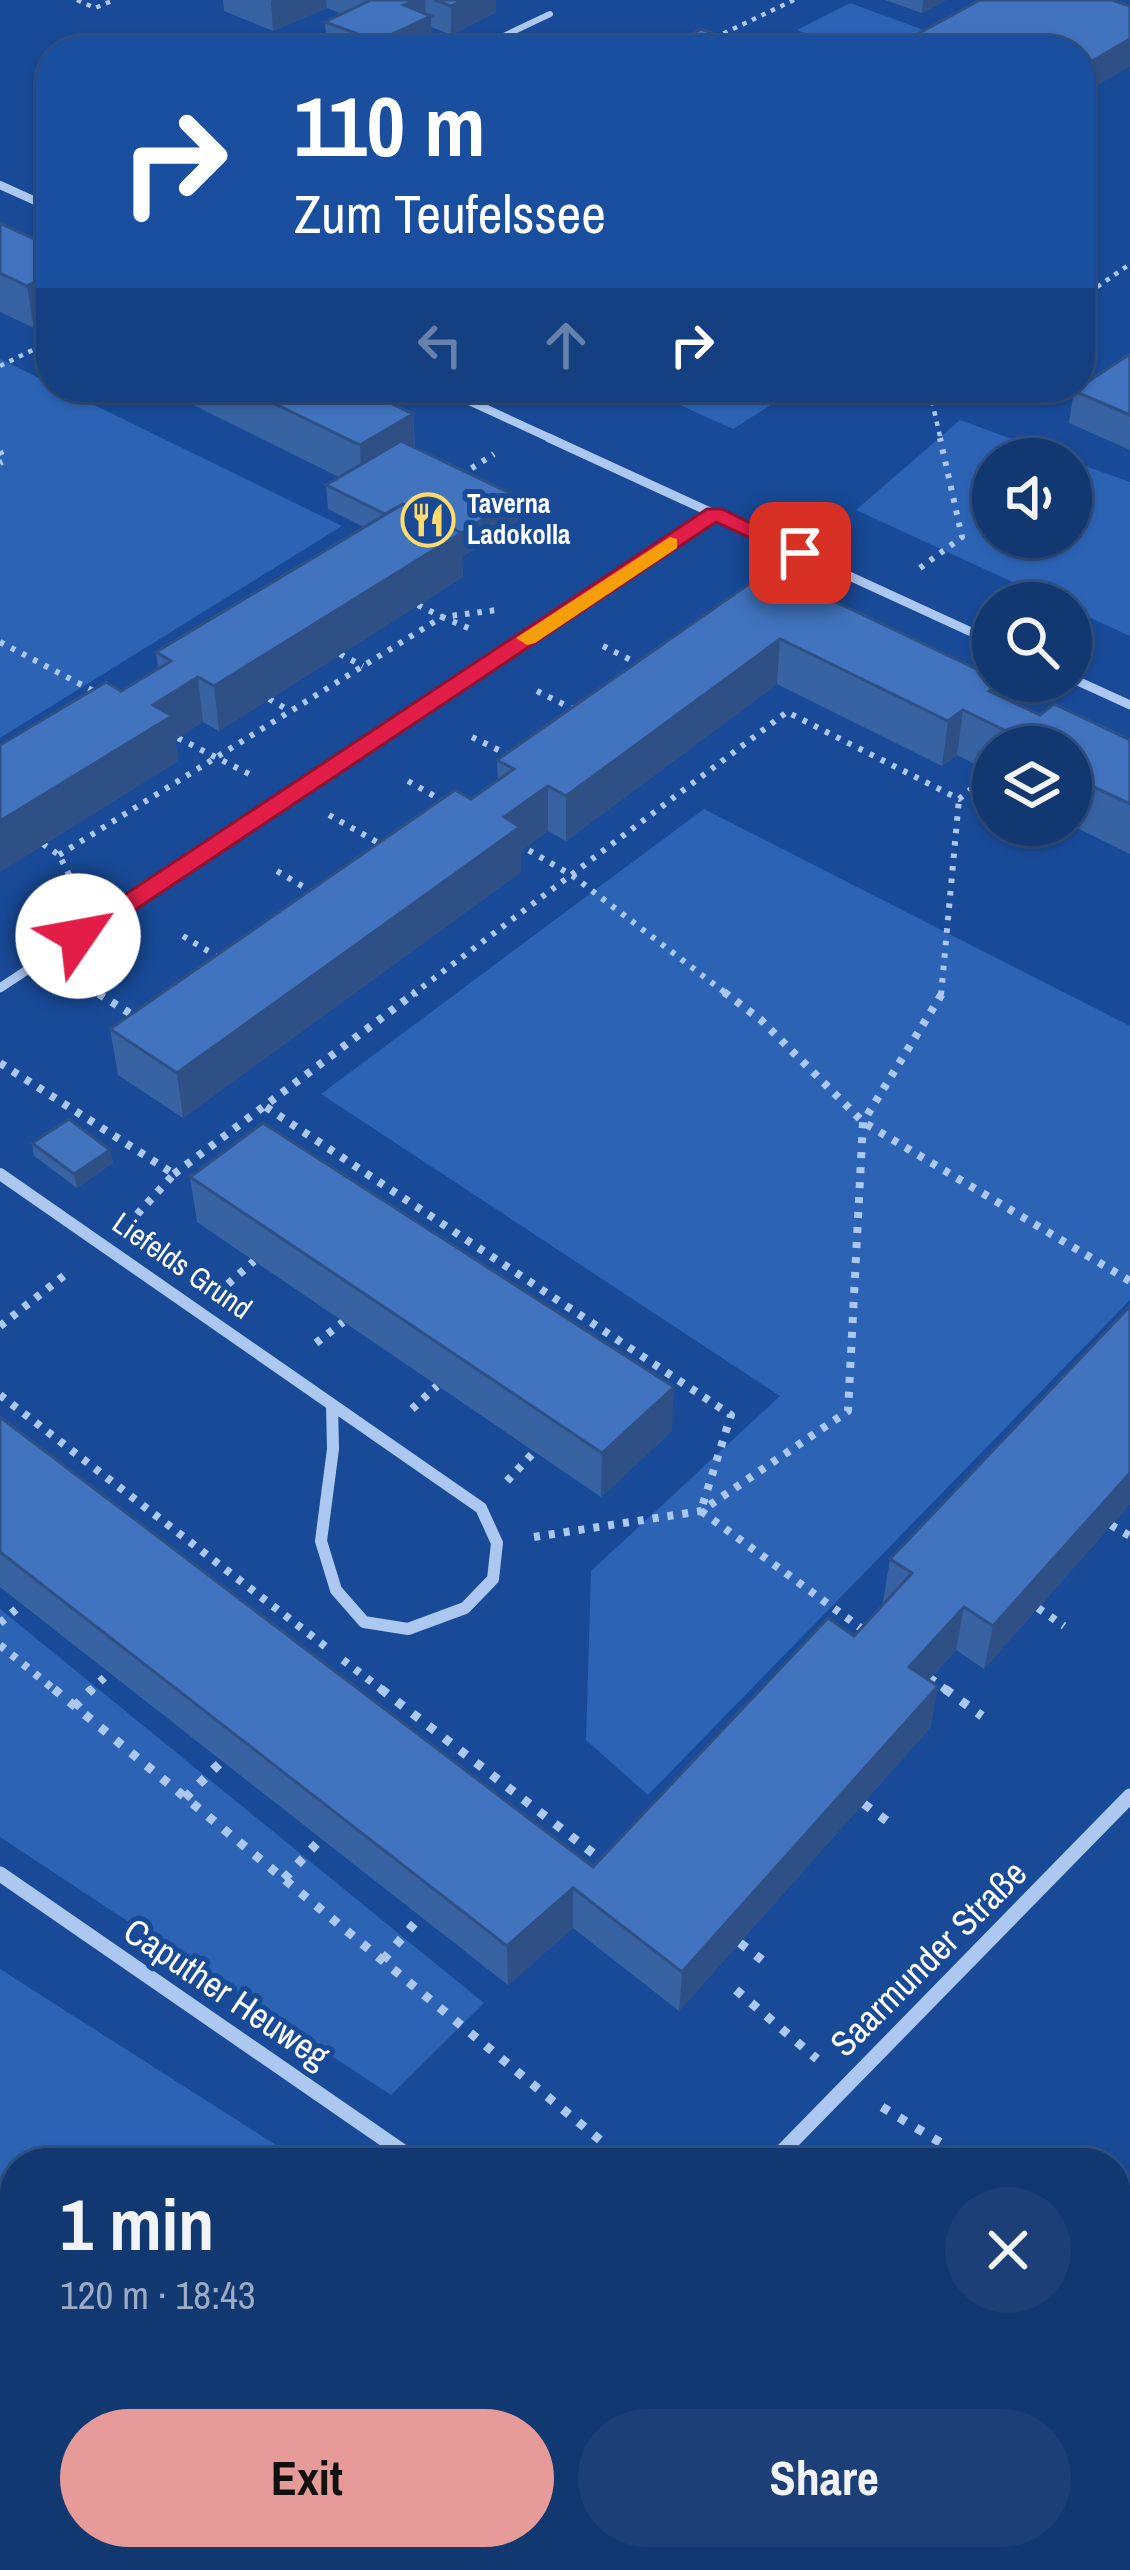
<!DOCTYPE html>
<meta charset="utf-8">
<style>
body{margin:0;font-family:"Archivo Narrow",sans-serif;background:#1b3f76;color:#f1f3f6;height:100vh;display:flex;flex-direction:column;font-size:45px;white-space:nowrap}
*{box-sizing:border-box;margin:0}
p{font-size:39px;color:#9cacc3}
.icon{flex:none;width:66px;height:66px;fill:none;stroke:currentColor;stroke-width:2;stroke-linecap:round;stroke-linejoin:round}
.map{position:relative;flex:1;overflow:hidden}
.side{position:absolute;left:0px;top:2148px;width:1131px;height:423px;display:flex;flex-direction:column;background:#123871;border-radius:48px 48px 0 0;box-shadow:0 3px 9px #0004,0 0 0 3px #315284}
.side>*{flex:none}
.top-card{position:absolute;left:36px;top:36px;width:1059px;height:366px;border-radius:48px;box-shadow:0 3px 9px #0004,0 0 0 3px #315284;background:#1a4fa0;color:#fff;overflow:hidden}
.tools{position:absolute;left:972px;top:438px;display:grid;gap:24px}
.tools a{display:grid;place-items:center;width:120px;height:120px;border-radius:50%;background:#123871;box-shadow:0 3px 9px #0004,0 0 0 3px #315284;font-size:60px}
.pin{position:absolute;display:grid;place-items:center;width:102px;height:102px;color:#fff;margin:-51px;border-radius:24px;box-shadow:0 6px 18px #0006}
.me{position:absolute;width:132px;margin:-66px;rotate:57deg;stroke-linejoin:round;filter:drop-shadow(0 0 9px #0008)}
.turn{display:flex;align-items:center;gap:42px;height:252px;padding:0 60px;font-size:54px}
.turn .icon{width:156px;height:156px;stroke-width:2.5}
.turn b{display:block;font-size:84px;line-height:102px}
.lanes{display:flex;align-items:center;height:114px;padding:0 60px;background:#0003;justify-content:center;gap:60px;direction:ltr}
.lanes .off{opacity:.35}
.round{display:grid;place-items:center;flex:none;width:126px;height:126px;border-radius:63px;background:#1b3f76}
.summary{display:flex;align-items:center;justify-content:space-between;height:204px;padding:0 60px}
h1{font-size:72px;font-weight:700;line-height:90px}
.action{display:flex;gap:24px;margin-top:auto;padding:24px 60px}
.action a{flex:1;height:138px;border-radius:72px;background:#e69b98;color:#111;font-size:48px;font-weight:700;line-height:138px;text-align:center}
.action a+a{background:#1b3f76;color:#f1f3f6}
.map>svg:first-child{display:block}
</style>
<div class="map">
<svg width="1130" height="2570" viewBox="0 0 1130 2570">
<rect width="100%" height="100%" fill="#184a97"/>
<path fill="#2c63b5" d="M850,3L954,41C906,67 845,48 797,30Z
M0,359L342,526L0,738Z
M640,387H799L733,429Z
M960,420L1066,459H993V537H1071V461L1130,482V636L1071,609V603H1058L856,510Z
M704,809L1130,1026V1300L648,1795L586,1740L591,1571L780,1396L321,1094Z
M0,1609L484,2003L391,2095L0,1837Z
M0,1969L304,2163H15V2556H1116V2477L1130,2487V2570H0Z"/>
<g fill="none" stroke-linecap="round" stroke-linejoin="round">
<path stroke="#acc8f1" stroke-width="4.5" stroke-dasharray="4.5 6" stroke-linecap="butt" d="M77,0L95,8L114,0
M714,38L794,0
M1080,299L1130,264
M0,366L51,341
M1094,366L1083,375L1094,386
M888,387L932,401L952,387
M932,401L941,441"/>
<path stroke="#acc8f1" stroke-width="6" stroke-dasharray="4.5 8" stroke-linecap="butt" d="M0,451L4,461L0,463
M461,475L494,454
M920,568L962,537L940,438
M418,605L442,617L497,610
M0,642L99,694
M603,646L645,667
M340,654L363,666
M537,691L579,712
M269,699L290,711
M472,737L513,757
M178,738L251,775
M408,781L448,804
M329,815L384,846
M43,844L59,855L79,894
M518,844L573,876L728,995
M59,855L442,617L473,630
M277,871L317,895
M183,936L223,960
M412,995L787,712L959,799L993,771
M941,995L959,799"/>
<path stroke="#acc8f1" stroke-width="8" stroke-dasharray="6 9" stroke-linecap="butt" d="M724,992L761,1020L863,1122L1130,1281
M99,994L139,1019
M0,1063L174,1174L132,1220
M266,1107L731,1415L701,1510
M174,1174L416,992
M228,1284L254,1261
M0,1326L70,1271
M316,1343L343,1322
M0,1395L326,1647
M412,1409L437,1386
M507,1481L535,1451
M701,1511L869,1634
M1111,1525L1130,1536
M534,1537L701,1511L848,1411L863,1122L943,992
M1038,1608L1064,1626
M0,1623L20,1606
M0,1645L57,1692
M343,1660L385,1692
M930,1678L949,1692
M89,1692L108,1674"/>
<path stroke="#acc8f1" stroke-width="9" stroke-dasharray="8 12" stroke-linecap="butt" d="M54,1689L600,2140L604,2163
M381,1689L603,1861
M945,1689L982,1716
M74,1707L92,1689
M185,1798L220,1763
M864,1804L887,1821
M284,1879L319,1841
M740,1943L762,1960
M383,1960L420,1917
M736,1990L817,2059
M882,2107L974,2163
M1116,2250L1130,2259
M1116,2348L1130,2330
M957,2556L976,2570
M669,2570L670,2556"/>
<path stroke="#acc8f1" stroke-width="6" d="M472,51L550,14"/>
<path stroke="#acc8f1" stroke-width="8" d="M0,185L51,208
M439,387L556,441"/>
<path stroke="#acc8f1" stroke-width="9" d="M549,438L993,642
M1071,678L1130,705
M0,988L715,514"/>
<path stroke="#acc8f1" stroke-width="12" d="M0,1174L481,1508L497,1543L493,1579L465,1608L408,1629L364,1622L336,1590L321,1541L333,1449L332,1405"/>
<path stroke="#acc8f1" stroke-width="15" d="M0,1874L419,2163
M771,2163L1130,1796"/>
</g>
<path fill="#3863a3" d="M223,0H496V12L451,35L431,27L432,45L420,51H327L325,22L342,14L327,8L273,31L224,11Z
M885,0H946L922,13Z
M1130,6V66L1080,95V51H900L901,43Z
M0,223L51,247V321L49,320L34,328L0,312Z
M1130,354V450L1069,423L1074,391Z
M157,387H357L413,414L415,447L518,497L519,521L462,557L463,577L219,731L203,722L175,740L178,761L0,872V745L121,691L158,669L156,652L364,527L328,509L326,485L339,477Z
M769,570L1000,696L1040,715L1130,740V854L1071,825V747H993V773L957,755L942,766L777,684L566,841L548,831L521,851V872L183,1118L118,1075L110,1029L471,799L498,780L497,760Z
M32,1143L110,1150L113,1163L77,1188L34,1156Z
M190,1177L672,1431L601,1497L197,1222Z
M1130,1306V1504L984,1669L956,1650L929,1680L938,1686L930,1728L679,2011L573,1928L508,1985L0,1587V1417L593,1867L854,1636L885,1603L883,1602L890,1559Z"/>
<path fill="#2e5085" d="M274,0H326L327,8L273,31L271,1Z
M417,0H425L426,18L431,16L432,45L420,51H378L377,41L404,5Z
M463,0H496V12L451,35V6Z
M923,0H946L922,13Z
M1130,39V66L1080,95V68Z
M739,43L738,51H723Z
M42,278L49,320L34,328L27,286Z
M413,414L415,457L362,489L360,445Z
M518,497L519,521L462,557L463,577L219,731L214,686Z
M780,639L777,684L566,841V796Z
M198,677L203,722L175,740L178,761L0,872V821L153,705Z
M1002,681L996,726L989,691Z
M963,710L957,755L942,766L948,721Z
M548,786V831L521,851V872L183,1118L177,1073L504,817Z
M110,1150L113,1163L77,1188L74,1174Z
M674,1387L672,1431L601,1497L602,1453Z
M1130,1473V1504L984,1669L993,1626Z
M964,1607L956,1650L902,1709L909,1667Z
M938,1686L930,1728L679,2011L682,1972Z
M573,1888V1928L508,1985L507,1946Z"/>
<path fill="#4173be" stroke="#2e5085" stroke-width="3" d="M371,0H417L404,5L431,16L377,41L325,22Z
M435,0H463L451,6Z
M980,0H1112L1130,6V39L1080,68V51H922L901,43Z
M701,29L739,43L723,51H659Z
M0,223L51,247V282L42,278L27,286L0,273Z
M1130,354V415L1074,391Z
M240,387H357L413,414L360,445Z
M401,441L518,497L444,544L461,533L403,504L385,514L326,485Z
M403,504L461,533L214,686L198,677L153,705L172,716L0,821V745L106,682L121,691L171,661L156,652Z
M769,570L993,677V681H1002L989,691L1040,715L1054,704L1130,740V804L1071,776V747H1010L1007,746L1018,737L963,710L948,721L780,639L566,796L548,786L504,817L520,827L177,1073L110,1029L455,790L471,799L514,769L497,760Z
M69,1119L110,1150L74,1174L32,1143Z
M263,1123L674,1387L602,1453L190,1177Z
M1130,1306V1473L993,1626L964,1607L909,1667L938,1686L682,1972L573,1888L507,1946L0,1552V1417L593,1867L828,1618L854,1636L912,1573L890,1559Z"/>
<path fill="#e11d48" stroke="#92132f" stroke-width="3" d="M707,509H722L811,553L793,558L716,522L87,942H70V931Z"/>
<path fill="#f59e0b" d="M670,537L677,539V548L535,643L527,645L516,638Z"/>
<defs>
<g id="restaurant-ring" transform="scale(2.7)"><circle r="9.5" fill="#184a97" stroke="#ffdb6b" stroke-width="1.5"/><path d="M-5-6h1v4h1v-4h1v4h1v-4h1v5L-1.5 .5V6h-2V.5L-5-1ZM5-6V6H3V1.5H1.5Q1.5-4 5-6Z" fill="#ffdb6b"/></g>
</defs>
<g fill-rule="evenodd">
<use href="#restaurant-ring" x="428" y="520"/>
</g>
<g text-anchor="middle" stroke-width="10" stroke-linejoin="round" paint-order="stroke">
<g font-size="27" font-weight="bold" fill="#fff" stroke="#184a97" text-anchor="start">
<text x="467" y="513">Taverna<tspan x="467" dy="31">Ladokolla</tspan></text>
</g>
<g font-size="30" fill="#fff" stroke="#184a97">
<text transform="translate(182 1266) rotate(35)" y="10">Liefelds Grund</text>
</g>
<g font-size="36" fill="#fff" stroke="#184a97">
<text transform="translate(928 1958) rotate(-45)" y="13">Saarmunder Straße</text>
<text transform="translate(227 1993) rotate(34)" y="13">Caputher Heuweg</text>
</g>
</g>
</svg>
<div class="tools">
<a><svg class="icon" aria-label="sound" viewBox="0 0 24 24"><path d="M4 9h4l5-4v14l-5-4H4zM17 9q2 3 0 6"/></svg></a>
<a><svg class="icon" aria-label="search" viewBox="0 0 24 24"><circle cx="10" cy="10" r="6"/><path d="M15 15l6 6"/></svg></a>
<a><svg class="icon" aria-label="layers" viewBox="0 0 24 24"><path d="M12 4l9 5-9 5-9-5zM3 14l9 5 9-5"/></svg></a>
</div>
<div class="pin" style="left:800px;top:553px;background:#d93025"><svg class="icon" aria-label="arrive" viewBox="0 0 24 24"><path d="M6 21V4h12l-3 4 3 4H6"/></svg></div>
<svg class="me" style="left:78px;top:936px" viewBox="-20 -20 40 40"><circle r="19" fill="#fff"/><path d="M0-13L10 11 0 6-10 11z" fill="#e11d48"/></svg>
<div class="top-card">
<div class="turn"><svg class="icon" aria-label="right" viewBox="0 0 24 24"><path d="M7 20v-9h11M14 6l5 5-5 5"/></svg><div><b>110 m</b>Zum Teufelssee</div></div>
<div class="lanes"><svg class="icon off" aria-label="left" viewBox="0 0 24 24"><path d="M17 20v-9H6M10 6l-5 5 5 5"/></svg><svg class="icon off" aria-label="ahead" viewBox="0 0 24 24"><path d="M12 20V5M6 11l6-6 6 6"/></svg><svg class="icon" aria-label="right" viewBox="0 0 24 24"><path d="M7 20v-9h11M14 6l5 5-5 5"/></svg></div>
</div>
<section class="side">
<div class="summary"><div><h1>1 min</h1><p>120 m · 18:43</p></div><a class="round"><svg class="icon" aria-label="close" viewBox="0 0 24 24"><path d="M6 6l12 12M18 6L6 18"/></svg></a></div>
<div class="action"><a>Exit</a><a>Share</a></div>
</section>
</div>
